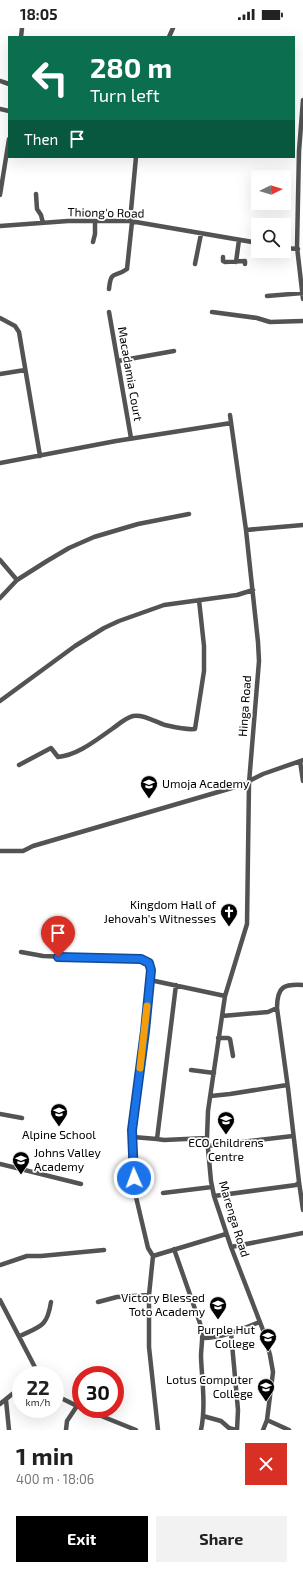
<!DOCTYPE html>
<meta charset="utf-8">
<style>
body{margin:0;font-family:"Exo 2",sans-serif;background:#f2f2f2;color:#222;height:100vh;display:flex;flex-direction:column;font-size:15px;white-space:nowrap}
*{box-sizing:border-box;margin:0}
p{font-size:13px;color:#767676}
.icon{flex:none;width:22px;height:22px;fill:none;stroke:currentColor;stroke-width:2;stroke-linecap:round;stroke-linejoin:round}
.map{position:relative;height:1402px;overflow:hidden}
.details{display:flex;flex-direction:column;background:#fff;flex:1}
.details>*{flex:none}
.top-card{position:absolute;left:8px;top:8px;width:287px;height:122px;border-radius:0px;box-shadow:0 4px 16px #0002;background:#0b6e4f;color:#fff;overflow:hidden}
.needle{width:26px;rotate:85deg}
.controls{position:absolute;left:251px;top:142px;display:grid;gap:8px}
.controls a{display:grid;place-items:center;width:40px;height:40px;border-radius:0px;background:#fff;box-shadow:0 4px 16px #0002;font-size:20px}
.speed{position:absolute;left:12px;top:1338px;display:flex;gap:8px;font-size:20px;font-weight:700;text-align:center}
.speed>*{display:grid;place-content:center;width:52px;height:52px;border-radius:50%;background:#fff;box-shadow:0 4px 16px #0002;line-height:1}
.speed small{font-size:10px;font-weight:400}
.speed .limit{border:6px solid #d22;background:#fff;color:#111}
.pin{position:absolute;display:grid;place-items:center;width:34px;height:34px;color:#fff;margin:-41px -17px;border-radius:50% 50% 50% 0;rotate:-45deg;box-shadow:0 0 4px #0007}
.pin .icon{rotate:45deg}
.me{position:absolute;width:44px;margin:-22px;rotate:358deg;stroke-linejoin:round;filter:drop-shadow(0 0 3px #0008)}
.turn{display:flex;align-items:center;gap:14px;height:84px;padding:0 16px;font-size:18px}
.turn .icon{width:52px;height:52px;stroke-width:2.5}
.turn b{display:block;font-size:28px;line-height:34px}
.then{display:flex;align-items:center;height:38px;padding:0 16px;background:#0003;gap:8px;font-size:15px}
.round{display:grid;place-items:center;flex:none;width:42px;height:42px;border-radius:0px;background:#f2f2f2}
.overview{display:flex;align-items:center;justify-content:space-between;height:68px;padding:0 16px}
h1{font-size:24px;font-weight:700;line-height:30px}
.button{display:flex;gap:8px;margin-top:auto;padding:8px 16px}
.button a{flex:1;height:46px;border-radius:0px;background:#000;color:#fff;font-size:16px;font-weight:700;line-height:46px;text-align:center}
.button a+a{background:#f2f2f2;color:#222}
.status{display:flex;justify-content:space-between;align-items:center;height:28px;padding:0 20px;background:#fff;direction:ltr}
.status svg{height:11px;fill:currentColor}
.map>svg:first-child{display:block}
</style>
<div class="status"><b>18:05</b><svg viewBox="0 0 49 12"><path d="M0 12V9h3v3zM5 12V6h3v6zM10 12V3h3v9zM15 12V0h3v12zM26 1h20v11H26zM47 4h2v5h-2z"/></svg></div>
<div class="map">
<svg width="303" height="1402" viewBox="0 0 303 1402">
<rect width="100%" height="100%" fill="#fff"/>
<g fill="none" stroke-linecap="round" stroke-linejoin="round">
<path stroke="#535353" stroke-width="4.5" d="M21,9L22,0
M169,9L173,0
M0,53L9,56
M303,72L299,123L297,219L303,271
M0,81L9,83
M36,166L37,181L41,187L43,195
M0,167L9,111
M130,193L136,129
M0,198L68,193H130L258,215
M93,214L95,206V193
M284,220L298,221
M223,229V233L225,234L245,233V236
M236,234L239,212
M195,236L201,206
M109,261C111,241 115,250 127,241L132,194
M267,268L303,265
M109,284L131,410
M212,284L257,290L270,294L303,293
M0,290L15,298L19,304L40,428
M118,333L174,323
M0,346L25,342
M230,387L246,502L258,614L259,633L249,755L247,896L225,968L208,1083L207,1110L211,1153L214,1168L231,1219L263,1302L270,1327L273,1344L267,1392L263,1402
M0,435L116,413L231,395
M246,502L303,497
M0,532L17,552
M0,570L17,552L47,533L69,520L94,509L138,496L189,486
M0,673L75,618L104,600L119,593L164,577L237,567L253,562
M300,733L303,753
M19,737L51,720L58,729C78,727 96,712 112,701C118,697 125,690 133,688C144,686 155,694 165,697C174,699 185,702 195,701L204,643V618L199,572
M249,753L263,746L303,732
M0,823H23L33,818L249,755
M21,924L43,928L146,932L149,935L150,952L225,968
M150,952L145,1003L132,1102L136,1169L148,1220L153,1228L149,1267V1319L158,1402
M176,957L157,1111L164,1112L207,1110
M222,988L268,984L277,980C277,958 284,956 303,957
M218,1010H228L230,1011L233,1028
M191,1042L214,1045
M211,1068L230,1066L287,1057
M0,1086L22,1090
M133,1109L157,1111
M207,1118L293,1108
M0,1136L81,1156
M299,1154L303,1182
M163,1165L212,1159
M214,1168L296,1157L299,1154L288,1060L277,980
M231,1219L303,1205
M174,1221L202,1301C203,1311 201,1320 201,1329C202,1353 206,1378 201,1402
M153,1228L226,1206
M0,1237L27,1228H41L104,1222
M0,1272L39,1347
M98,1274L117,1269L149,1267
M231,1305L238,1382L237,1402
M20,1308C41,1298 47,1299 51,1274
M203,1310C223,1310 241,1301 260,1294
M55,1367L81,1380
M6,1372L9,1402
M0,1376L21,1359
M84,1381L136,1402
M203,1388L221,1393L229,1400L236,1402
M267,1392L289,1402
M66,1402L67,1393L77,1378"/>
</g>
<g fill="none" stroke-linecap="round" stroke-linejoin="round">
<g stroke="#114b97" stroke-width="10">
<path id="route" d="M58,929L141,931L149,935L151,942L145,1003L132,1102L134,1150"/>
</g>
<use href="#route" stroke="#1a73e8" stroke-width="7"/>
<path stroke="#f59e0b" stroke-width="7" d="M140,1040L147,978"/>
</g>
<defs>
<g id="school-pin" transform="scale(0.9)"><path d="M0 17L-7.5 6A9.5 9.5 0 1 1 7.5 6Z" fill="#000" stroke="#fff"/><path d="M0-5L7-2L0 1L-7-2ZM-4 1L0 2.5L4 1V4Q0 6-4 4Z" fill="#fff"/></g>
<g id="church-pin" transform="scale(0.9)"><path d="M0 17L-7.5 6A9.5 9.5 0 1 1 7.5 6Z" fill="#000" stroke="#fff"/><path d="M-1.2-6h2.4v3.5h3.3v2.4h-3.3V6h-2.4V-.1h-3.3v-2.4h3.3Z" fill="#fff"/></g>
<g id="university-pin" transform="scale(0.9)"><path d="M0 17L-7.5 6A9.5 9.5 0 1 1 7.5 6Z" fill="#000" stroke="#fff"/><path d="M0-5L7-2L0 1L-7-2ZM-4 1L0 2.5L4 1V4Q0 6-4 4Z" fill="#fff"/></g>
</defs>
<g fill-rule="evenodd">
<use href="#school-pin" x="149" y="756"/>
<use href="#church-pin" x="229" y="884"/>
<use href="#school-pin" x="59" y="1084"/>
<use href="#school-pin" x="226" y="1092"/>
<use href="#school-pin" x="21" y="1132"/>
<use href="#school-pin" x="218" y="1277"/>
<use href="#university-pin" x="268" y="1309"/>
<use href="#university-pin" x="266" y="1359"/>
</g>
<g text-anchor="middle" stroke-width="3.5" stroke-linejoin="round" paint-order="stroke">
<g font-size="12" fill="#000" stroke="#fff">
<text transform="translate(106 185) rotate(1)" y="4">Thiong'o Road</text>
<text transform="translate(130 346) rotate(80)" y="4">Macadamia Court</text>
<text transform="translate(245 678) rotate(-86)" y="4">Hinga Road</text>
<text transform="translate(234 1191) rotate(73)" y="4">Marenga Road</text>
</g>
<g font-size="12" fill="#000" stroke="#fff" text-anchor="end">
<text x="162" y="760" text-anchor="start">Umoja Academy</text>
<text x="216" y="881">Kingdom Hall of<tspan x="216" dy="14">Jehovah's Witnesses</tspan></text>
<text x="59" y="1111" text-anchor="middle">Alpine School</text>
<text x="226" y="1119" text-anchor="middle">ECO Childrens<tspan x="226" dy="14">Centre</tspan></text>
<text x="34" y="1129" text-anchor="start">Johns Valley<tspan x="34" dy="14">Academy</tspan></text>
<text x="205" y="1274">Victory Blessed<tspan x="205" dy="14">Toto Academy</tspan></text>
<text x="255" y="1306">Purple Hut<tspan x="255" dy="14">College</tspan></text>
<text x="253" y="1356">Lotus Computer<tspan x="253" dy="14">College</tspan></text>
</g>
</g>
</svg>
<div class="controls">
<a><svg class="needle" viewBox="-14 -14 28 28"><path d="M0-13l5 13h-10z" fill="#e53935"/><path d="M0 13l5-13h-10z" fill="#767676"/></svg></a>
<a><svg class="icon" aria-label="search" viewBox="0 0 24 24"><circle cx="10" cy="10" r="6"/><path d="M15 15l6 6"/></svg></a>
</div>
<div class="speed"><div>22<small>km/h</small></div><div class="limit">30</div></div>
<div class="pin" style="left:58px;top:929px;background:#d93025"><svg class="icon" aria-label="arrive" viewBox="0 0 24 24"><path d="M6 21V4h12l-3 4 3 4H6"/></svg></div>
<svg class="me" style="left:134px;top:1150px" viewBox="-20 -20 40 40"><circle r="17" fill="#1a73e8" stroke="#fff" stroke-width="3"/><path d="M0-11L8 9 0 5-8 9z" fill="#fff"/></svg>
<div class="top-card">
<div class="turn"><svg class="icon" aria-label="left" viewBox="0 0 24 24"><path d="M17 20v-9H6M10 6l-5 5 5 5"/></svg><div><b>280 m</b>Turn left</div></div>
<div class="then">Then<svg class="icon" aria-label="arrive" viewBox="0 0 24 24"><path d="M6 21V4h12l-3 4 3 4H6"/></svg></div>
</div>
</div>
<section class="details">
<div class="overview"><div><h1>1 min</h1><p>400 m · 18:06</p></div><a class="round" style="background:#d93025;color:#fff"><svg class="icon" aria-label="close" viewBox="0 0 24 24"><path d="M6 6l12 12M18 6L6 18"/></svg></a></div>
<div class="button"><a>Exit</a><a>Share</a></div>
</section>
